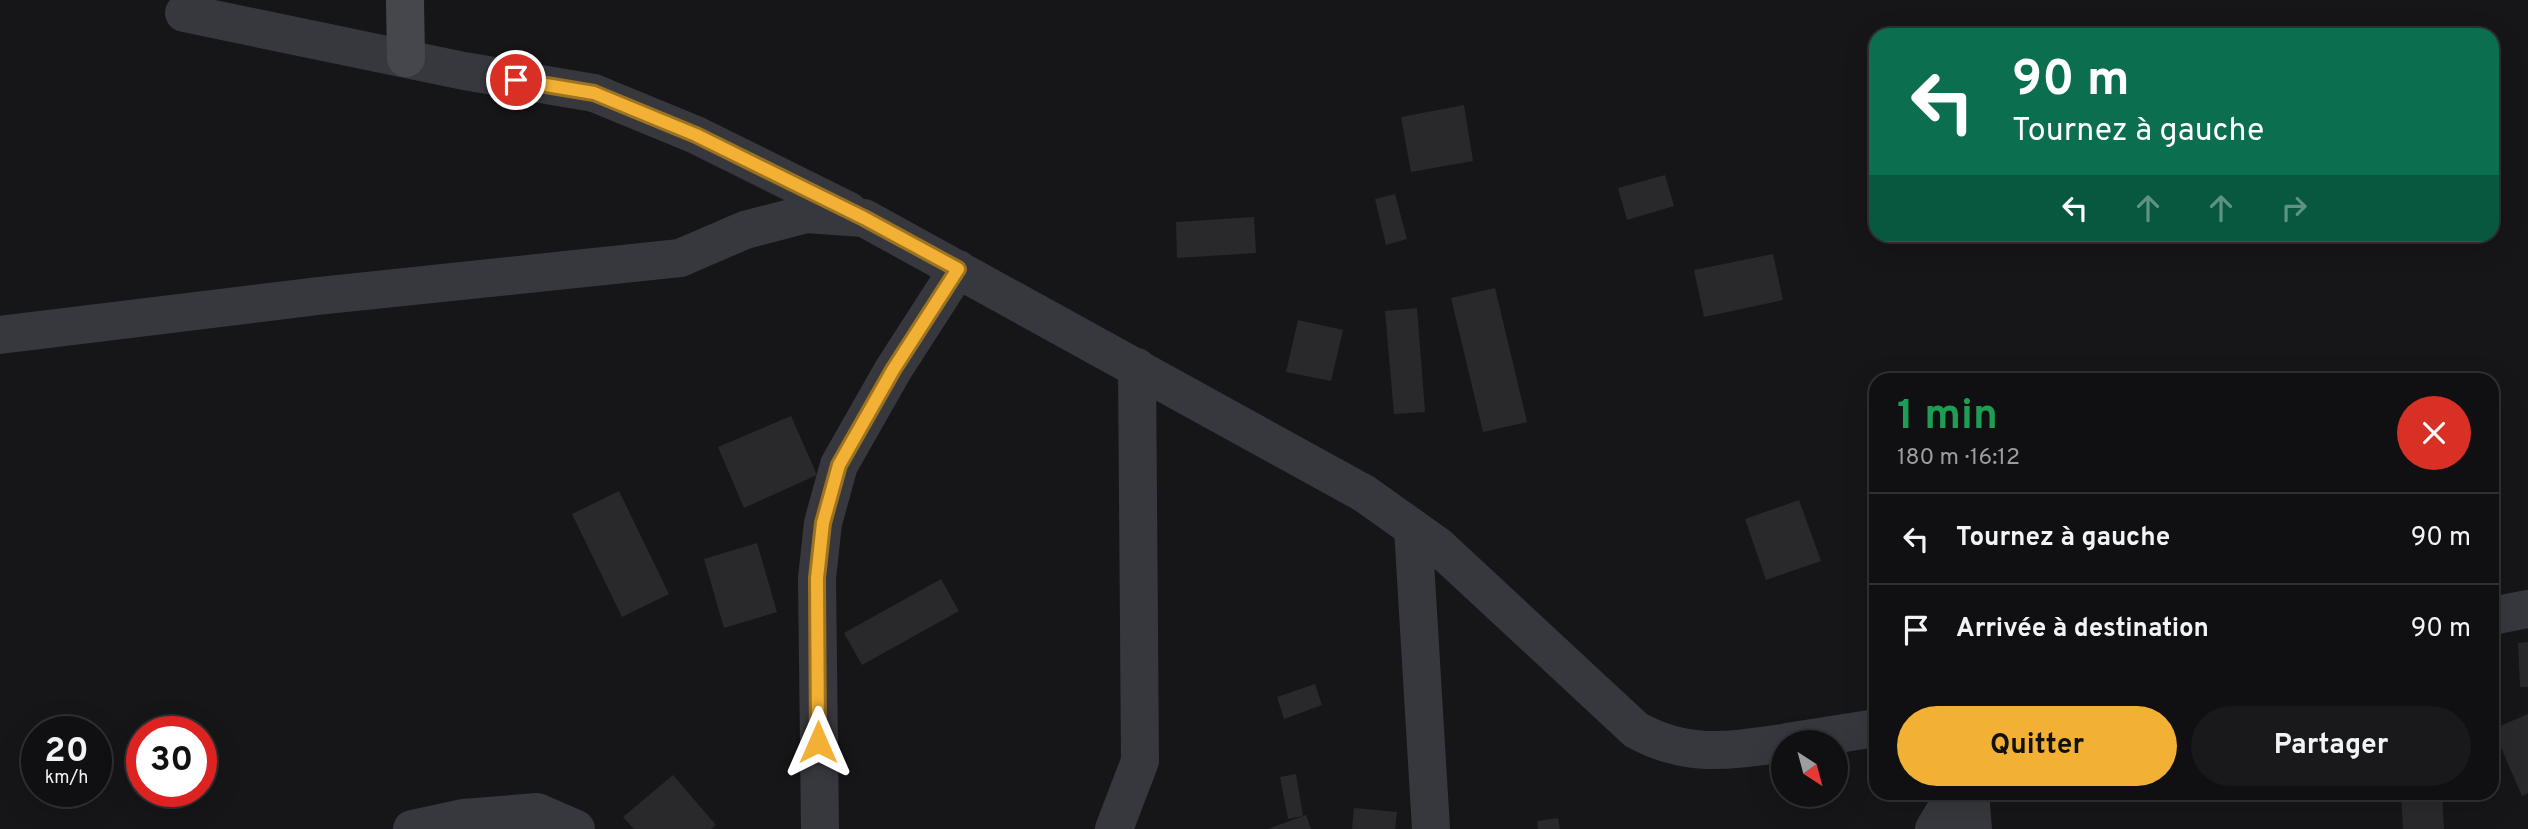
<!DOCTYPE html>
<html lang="fr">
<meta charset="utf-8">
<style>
body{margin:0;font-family:Overpass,sans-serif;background:#19191b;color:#f1f3f6;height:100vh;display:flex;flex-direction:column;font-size:26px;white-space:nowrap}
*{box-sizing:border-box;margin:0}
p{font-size:23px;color:#9c9d9f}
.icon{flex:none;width:38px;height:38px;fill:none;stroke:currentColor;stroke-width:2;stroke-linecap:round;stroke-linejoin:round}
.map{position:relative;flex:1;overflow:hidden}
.side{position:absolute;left:1869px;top:373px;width:630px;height:427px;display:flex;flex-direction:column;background:#101012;border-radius:21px;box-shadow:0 7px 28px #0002,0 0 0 2px #303032}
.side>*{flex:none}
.banner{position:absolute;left:1869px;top:28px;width:630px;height:214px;border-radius:21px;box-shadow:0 7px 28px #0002,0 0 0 2px #303032;background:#0b6e4f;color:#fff;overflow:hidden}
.needle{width:46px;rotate:144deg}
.tools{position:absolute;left:1771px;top:730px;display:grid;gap:14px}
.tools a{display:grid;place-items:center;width:77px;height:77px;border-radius:50%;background:#101012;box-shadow:0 7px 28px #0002,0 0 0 2px #303032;font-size:35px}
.speed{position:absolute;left:21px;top:716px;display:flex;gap:14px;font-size:35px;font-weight:700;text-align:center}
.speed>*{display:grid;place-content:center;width:91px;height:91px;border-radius:50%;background:#101012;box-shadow:0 7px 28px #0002,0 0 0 2px #303032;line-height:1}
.speed small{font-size:18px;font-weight:400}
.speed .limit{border:10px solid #d22;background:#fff;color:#111}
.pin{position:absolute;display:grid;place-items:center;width:60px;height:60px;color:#fff;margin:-30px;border:4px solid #fff;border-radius:50%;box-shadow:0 2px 7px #0007}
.me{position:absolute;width:77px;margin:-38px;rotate:0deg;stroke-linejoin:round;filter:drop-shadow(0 0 5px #0008)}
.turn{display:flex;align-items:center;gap:24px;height:147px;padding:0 28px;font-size:32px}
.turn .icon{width:91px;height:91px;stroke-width:2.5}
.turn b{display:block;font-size:49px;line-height:60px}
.lanes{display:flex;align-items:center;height:66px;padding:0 28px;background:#0003;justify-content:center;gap:35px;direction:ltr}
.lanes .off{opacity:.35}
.round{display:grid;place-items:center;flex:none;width:74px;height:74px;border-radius:37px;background:#19191b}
.headline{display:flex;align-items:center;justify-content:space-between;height:119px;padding:0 28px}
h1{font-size:42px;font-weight:700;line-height:52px;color:#1e9e55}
.cta{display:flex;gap:14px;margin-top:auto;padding:14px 28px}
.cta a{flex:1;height:80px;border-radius:42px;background:#f2b134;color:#111;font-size:28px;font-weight:700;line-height:80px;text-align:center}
.cta a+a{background:#19191b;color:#f1f3f6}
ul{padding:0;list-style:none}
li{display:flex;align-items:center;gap:21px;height:91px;padding:0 28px;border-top:2px solid #303032}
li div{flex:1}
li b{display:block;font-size:26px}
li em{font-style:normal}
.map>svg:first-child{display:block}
</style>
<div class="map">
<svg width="2528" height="829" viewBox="0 0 2528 829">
<rect width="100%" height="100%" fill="#161618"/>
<path fill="#29292c" d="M1464,105L1473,161L1411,172L1401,117Z
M1665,175L1674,206L1627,220L1618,188Z
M1395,194L1407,239L1386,245L1375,199Z
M1254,217L1256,253L1177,258L1176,222Z
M1773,254L1783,300L1704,317L1694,270Z
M1495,288L1527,422L1483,432L1451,298Z
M1417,308L1425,412L1394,414L1385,311Z
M1298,320L1343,330L1331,381L1286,372Z
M791,416L817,475L744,508L718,447Z
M619,491L669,594L622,617L572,514Z
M1799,500L1821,561L1766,580L1745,519Z
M757,543L777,612L724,628L704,559Z
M941,579L959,611L862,665L844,633Z
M2528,642V687H2520L2518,643Z
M1315,684L1322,705L1284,719L1277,697Z
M2528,714V793L2522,796L2493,729Z
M1296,774L1303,816L1288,819L1280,777Z
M673,775L716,825L711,829H634L623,817Z
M2401,793H2442L2444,829H2403Z
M1354,808L1397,812L1395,829H1352Z
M1306,815L1311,829H1268Z
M1558,818L1560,829H1538L1537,821Z"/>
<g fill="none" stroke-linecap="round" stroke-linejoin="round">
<path stroke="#37383d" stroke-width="38" d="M184,13L464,71L594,93L696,135L849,211
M0,335L318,296L680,258L745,230L806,214L864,218L1365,494L1438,546L1636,730C1687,758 1728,751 1783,743
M1413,528L1431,829
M2492,616L2528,609
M1787,742L1876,728
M1970,793L1973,829
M412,829L463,818L537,812L576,829
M820,829L817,578L823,523L839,465L893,370L958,269
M1114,829L1140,761L1137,367
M1934,829L1956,793"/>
<path stroke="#45474d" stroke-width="38" d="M405,0L406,58"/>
</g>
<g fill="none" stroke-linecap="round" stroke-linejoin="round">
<g stroke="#9d7322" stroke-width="18">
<path id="route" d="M516,80L594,93L696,135L864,218L958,269L893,370L839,465L823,523L817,578L818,742"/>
</g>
<use href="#route" stroke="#f2b134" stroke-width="12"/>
</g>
</svg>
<div class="tools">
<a><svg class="needle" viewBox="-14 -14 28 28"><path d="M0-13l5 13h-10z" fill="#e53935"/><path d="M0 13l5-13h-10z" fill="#9c9d9f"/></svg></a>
</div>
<div class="speed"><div>20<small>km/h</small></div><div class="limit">30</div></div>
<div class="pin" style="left:516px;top:80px;background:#d93025"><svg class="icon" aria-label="arrive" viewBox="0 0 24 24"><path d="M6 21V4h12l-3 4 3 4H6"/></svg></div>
<svg class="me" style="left:818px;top:742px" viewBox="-20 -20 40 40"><path d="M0-17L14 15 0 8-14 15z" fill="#f2b134" stroke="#fff" stroke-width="4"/></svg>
<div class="banner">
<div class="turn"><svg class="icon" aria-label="left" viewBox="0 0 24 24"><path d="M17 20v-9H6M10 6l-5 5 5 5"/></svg><div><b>90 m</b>Tournez à gauche</div></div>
<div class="lanes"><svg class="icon" aria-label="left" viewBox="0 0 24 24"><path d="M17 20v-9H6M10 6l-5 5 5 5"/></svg><svg class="icon off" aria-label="ahead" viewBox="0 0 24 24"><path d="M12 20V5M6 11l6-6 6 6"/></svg><svg class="icon off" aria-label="ahead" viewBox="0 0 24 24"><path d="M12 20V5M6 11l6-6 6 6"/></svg><svg class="icon off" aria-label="right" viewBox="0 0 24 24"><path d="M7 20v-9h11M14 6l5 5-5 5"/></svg></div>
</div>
<section class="side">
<div class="headline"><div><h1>1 min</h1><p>180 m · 16:12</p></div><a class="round" style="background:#d93025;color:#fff"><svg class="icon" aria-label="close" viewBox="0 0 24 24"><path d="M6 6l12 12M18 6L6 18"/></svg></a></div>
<ul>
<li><svg class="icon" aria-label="left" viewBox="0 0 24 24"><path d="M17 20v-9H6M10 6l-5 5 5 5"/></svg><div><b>Tournez à gauche</b></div><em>90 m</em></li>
<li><svg class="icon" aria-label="arrive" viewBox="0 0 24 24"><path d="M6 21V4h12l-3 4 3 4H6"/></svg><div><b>Arrivée à destination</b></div><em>90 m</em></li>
</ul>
<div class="cta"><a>Quitter</a><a>Partager</a></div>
</section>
</div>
